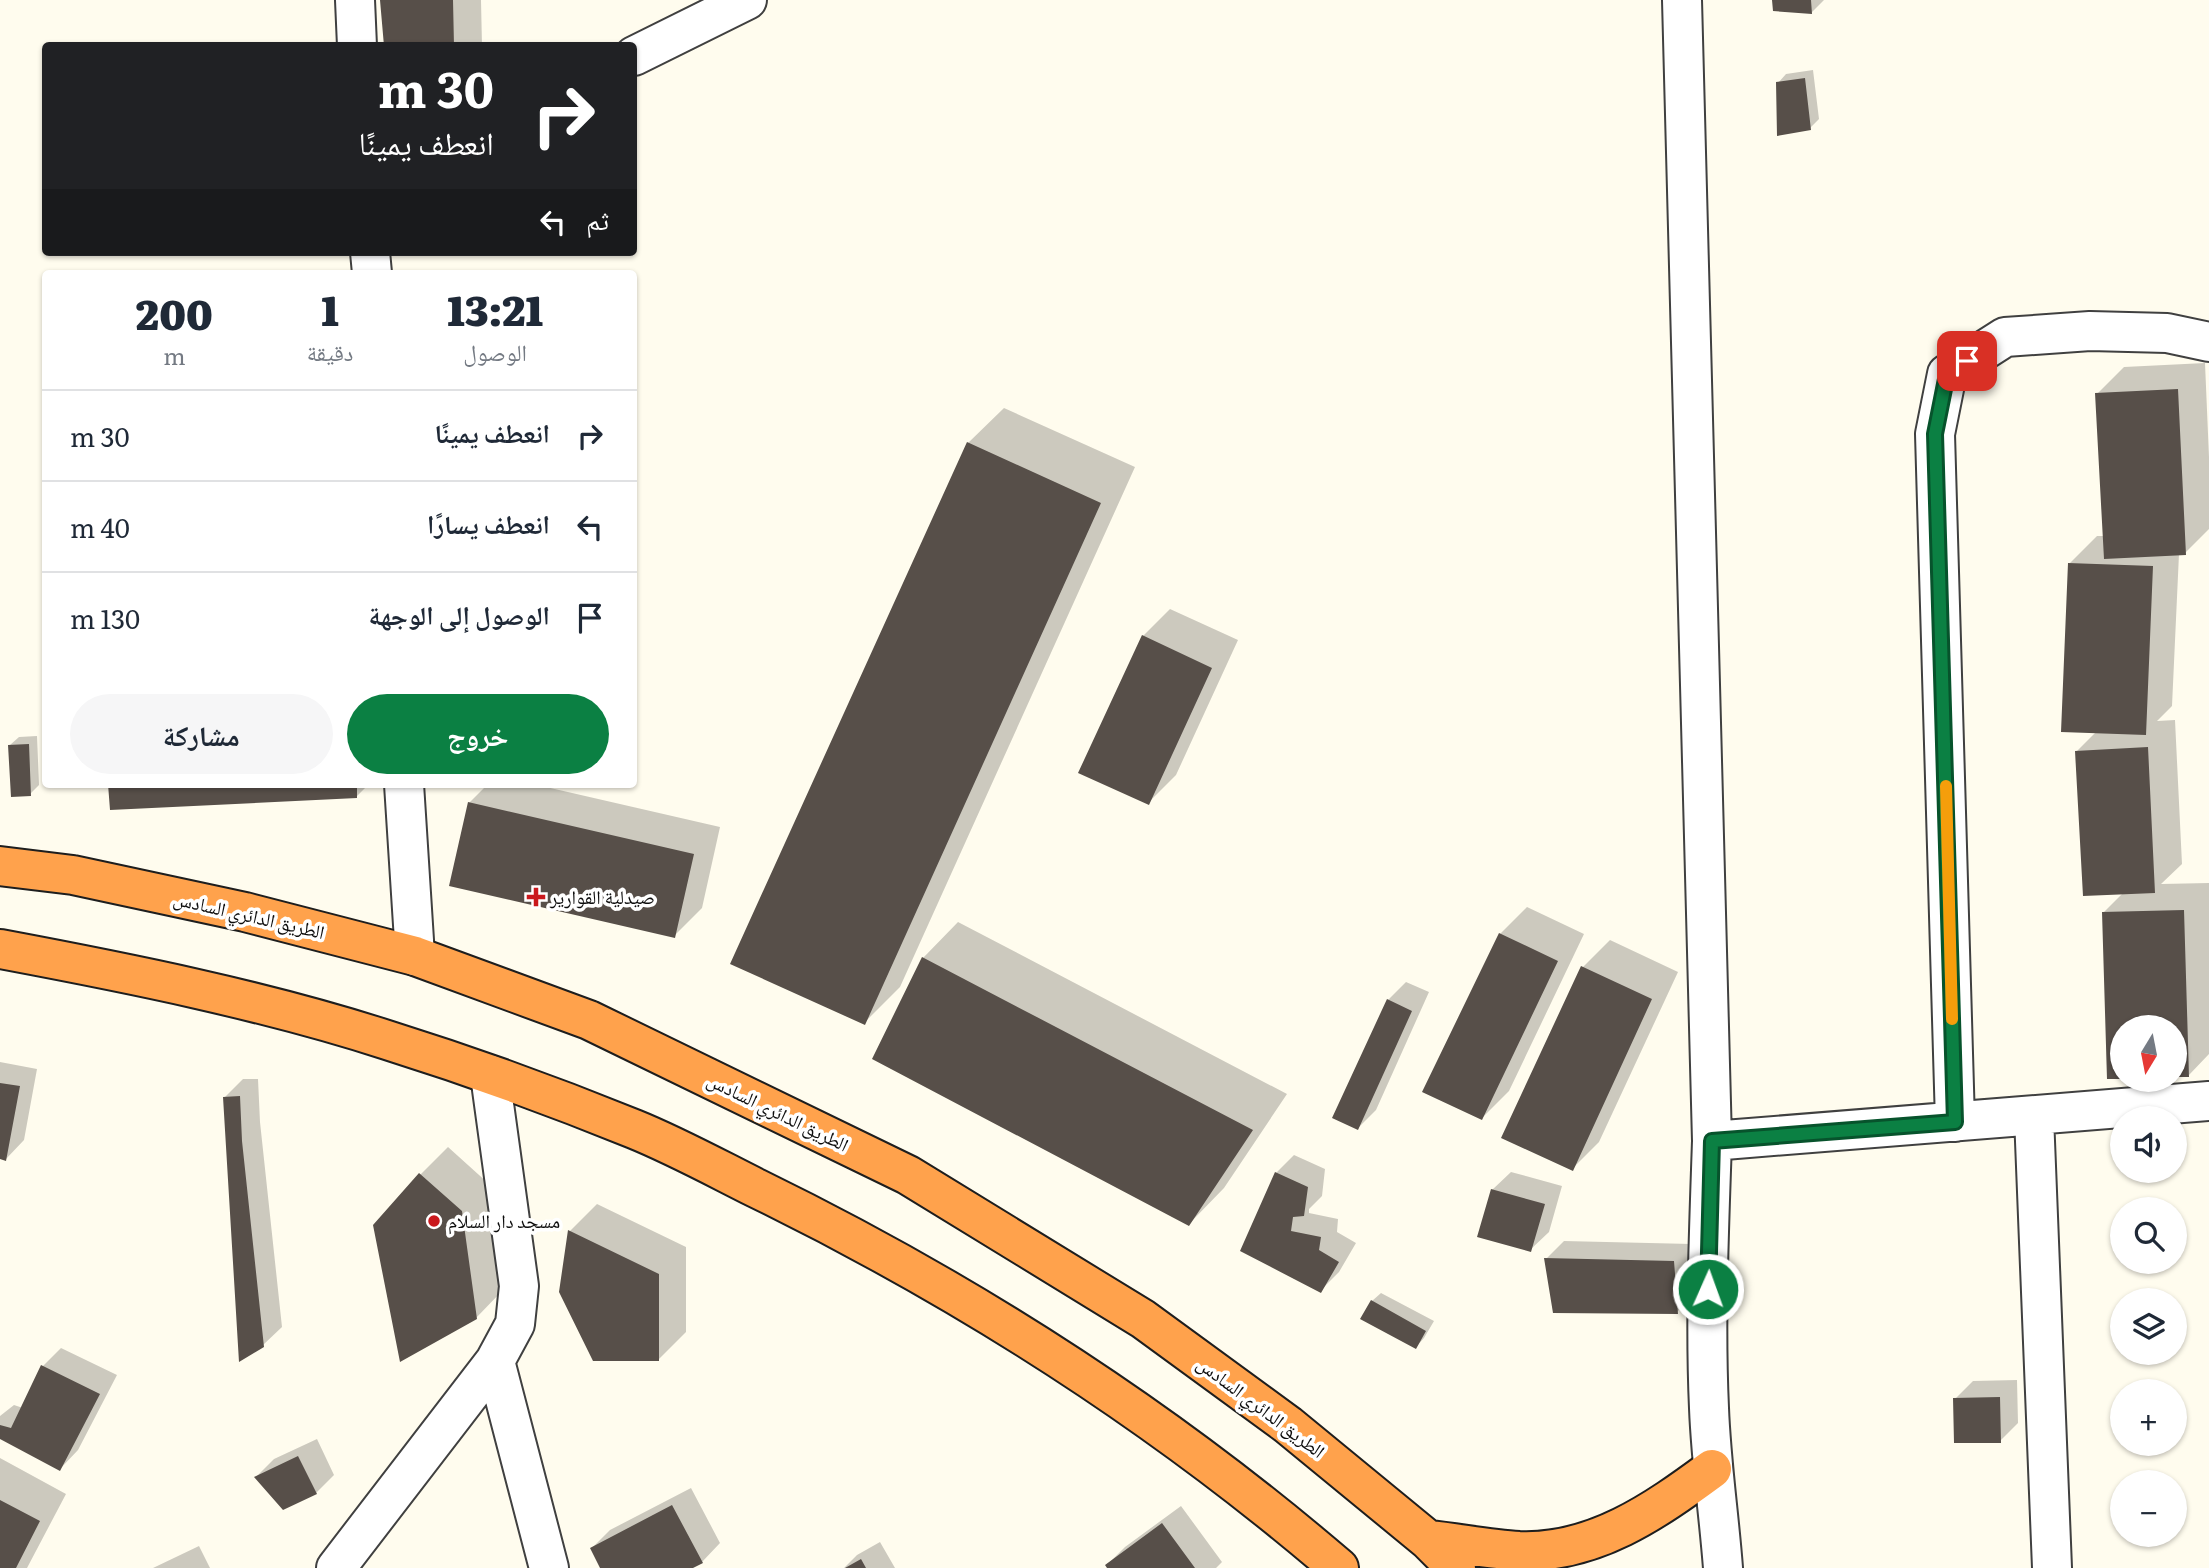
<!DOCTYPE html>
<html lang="ar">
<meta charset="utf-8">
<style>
body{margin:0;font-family:Literata,"Noto Naskh Arabic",serif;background:#f6f6f7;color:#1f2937;direction:rtl;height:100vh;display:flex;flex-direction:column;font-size:26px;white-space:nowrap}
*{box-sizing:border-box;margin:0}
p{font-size:23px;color:#747a83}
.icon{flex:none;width:38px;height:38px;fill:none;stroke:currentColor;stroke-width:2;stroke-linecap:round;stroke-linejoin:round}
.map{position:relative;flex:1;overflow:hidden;direction:ltr}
.drawer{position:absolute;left:42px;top:270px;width:595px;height:518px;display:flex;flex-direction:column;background:#fff;border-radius:7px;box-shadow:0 2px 5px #0004;direction:rtl}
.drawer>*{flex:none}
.top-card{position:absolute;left:42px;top:42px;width:595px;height:214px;border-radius:7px;box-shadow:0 2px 5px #0004;direction:rtl;background:#202124;color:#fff;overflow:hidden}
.needle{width:46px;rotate:190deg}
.fabs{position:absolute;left:2110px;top:1015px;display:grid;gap:14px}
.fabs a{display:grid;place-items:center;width:77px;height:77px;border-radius:50%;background:#fff;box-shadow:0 2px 5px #0004;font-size:35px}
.pin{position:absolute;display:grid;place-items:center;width:60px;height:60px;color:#fff;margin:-30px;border-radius:14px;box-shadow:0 4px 10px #0006}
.me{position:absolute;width:77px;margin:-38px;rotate:2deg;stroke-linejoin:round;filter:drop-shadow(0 0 5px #0008)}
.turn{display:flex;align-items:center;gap:24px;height:147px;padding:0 28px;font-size:32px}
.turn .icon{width:91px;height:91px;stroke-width:2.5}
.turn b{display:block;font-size:49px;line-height:60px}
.then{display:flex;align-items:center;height:66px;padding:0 28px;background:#0003;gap:14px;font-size:26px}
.eta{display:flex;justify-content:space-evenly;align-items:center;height:119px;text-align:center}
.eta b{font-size:42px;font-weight:800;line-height:49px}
.primary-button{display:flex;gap:14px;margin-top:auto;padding:14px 28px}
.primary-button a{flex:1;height:80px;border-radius:42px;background:#0b8043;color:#fff;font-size:28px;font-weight:800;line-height:80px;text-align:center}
.primary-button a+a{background:#f6f6f7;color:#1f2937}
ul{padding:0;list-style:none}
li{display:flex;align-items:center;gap:21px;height:91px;padding:0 28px;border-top:2px solid #e0e1e3}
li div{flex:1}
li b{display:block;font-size:26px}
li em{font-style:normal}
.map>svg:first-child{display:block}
</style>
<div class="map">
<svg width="2209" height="1568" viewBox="0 0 2209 1568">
<rect width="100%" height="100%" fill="#fffcee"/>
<path fill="#0003" d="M382,0H481L482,46H385Z
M1774,0H1824L1811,13Z
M1813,70L1819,119L1810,128L1778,83L1786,74Z
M2205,363L2209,457V529L2185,553L2179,554L2172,706L2157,721L2175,720L2182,864L2161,884L2209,883V1054L2189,1075L2175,1027H2123L2104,912L2124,892L2077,751L2097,731L2070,563L2097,536H2104L2097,394L2124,367Z
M1004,408L1135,467L900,987L864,1023L968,443Z
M1170,609L1238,640L1176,775L1148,803L1143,636Z
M37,736L39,785L30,794L10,745L19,737Z
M110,784H369L357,796Z
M485,784H533L720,827L702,908L674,936L469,803L485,787Z
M1527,907L1584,934L1509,1091L1482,1118L1500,934Z
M958,922L1287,1094L1224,1188L1189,1224L923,958Z
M1610,940L1678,972L1599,1142L1572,1169L1583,967Z
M1406,982L1429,992L1376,1110L1358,1128L1388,1000Z
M0,1062L37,1069L24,1140L6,1159L0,1158Z
M243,1079H258L260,1122L282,1327L263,1345L225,1097Z
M448,1147L489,1184L503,1290L476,1318L420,1175Z
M1294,1155L1325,1169L1322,1196L1309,1209V1213L1338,1219L1337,1232L1356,1243L1339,1272L1320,1291L1242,1250L1276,1173Z
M1511,1172L1562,1186L1549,1232L1530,1250L1492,1190Z
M597,1204L686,1247V1332L658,1360L561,1291L570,1231Z
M1564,1241L1692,1244L1695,1294L1677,1312L1546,1259Z
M1381,1293L1434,1321L1424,1338L1416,1347L1372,1301Z
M61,1348L117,1375L78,1450L60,1469L0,1437V1416L14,1405L23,1408L43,1366Z
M2017,1380L2018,1423L2000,1441L1955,1399L1973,1381Z
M317,1439L334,1475L316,1493L256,1477L274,1459Z
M0,1458L66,1494L27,1568H0Z
M691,1488L720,1543L702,1562L689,1568H602L592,1548L610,1530Z
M1181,1506L1222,1562L1216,1568H1109L1107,1565L1125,1547Z
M880,1542L895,1568H844L857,1555Z
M199,1546L210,1568H153Z"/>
<path fill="#574f49" d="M380,0H453L454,46H384Z
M1772,0H1811L1812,14L1773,11Z
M1805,78L1811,130L1777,136L1776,82Z
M2178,389L2186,555L2104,559L2095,393Z
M967,442L1101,503L865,1025L730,964Z
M2068,563L2153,566L2146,735L2061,732Z
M1142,635L1212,668L1149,805L1078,773Z
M29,744L31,796L11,797L8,745Z
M2148,747L2155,893L2083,896L2075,751Z
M108,784H357V798L110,810Z
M483,784H510V786L484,788Z
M468,802L694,854L675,938L449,886Z
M2184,910L2189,1077H2175V1027H2123V1079H2107L2102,912Z
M1499,933L1558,961L1482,1120L1422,1092Z
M922,957L1253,1130L1189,1226L872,1059Z
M1581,966L1652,999L1573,1171L1501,1138Z
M1387,999L1412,1011L1358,1130L1332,1118Z
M0,1083L20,1086L6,1161L0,1159Z
M240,1096L242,1141L264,1347L239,1362L223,1097Z
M1275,1172L1308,1187L1304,1216L1293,1217L1291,1231L1321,1237L1319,1250L1339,1262L1321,1293L1240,1251Z
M419,1173L462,1211L477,1319L400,1362L373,1225Z
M1491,1189L1545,1204L1531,1252L1477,1237Z
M568,1230L659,1274V1361H593L559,1292Z
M1544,1258L1674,1261L1678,1314L1553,1313Z
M1371,1300L1426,1331L1416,1349L1360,1319Z
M41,1365L100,1394L60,1471L0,1439V1425L11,1428Z
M2000,1397L2001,1443H1954L1953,1398Z
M298,1456L317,1494L283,1510L254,1477Z
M0,1500L40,1521L16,1568H0Z
M672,1505L703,1563L693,1568H600L590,1548Z
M1162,1523L1195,1568H1107L1105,1565Z
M861,1559L866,1568H845Z"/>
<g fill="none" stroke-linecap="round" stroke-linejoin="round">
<g stroke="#404040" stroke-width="42">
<path id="minor" d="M355,0L357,46
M1682,0L1712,1141C1709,1230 1705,1320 1709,1408C1711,1462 1719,1515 1723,1568
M634,56L747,0
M370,252L372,273
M404,784L415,956
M2034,1116L2052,1568
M1955,1122L1935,434L1947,374L2005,337L2090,331L2167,333L2209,342
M1712,1141L2209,1101
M495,1361L549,1568
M336,1568L495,1361L515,1324L519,1286L490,1075"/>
</g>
<g stroke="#1e1e1e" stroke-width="42">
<path id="highway" d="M0,866L73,875L245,912L415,956L589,1020L908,1175L1143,1319L1288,1425L1428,1540L1456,1568
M0,949C128,973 263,1000 387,1040C470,1066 553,1096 634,1129C676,1146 716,1168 756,1188C965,1290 1162,1416 1339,1568
M1428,1540C1458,1543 1488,1549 1519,1551C1594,1554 1655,1511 1712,1469"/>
</g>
<use href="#minor" stroke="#fff" stroke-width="38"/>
<use href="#highway" stroke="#ffa24c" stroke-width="38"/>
</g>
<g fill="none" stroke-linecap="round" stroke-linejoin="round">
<g stroke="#07532c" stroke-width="18">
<path id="route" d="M1708,1289L1712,1141L1955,1122L1935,434L1947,374L1967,361"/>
</g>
<use href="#route" stroke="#0b8043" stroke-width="12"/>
<path stroke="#f59e0b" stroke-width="12" d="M1946,786L1952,1019"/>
</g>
<g fill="#ca181d" stroke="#fff" stroke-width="2.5">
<path d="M532.5 886.5h7v7h7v7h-7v7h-7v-7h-7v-7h7z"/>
<circle cx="434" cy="1221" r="7"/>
</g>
<g text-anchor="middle" stroke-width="7" stroke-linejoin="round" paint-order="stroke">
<g font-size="19" fill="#0d0d0d" stroke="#fff" text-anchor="start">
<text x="550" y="904">صيدلية القوارير</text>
<text x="448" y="1228">مسجد دار السلام</text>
</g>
<g font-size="19" fill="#0d0d0d" stroke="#fff">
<text transform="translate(249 915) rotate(13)" y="7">الطريق الدائري السادس</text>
<text transform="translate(778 1112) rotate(26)" y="7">الطريق الدائري السادس</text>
<text transform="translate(1261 1407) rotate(37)" y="7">الطريق الدائري السادس</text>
</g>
</g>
</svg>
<div class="fabs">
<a><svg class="needle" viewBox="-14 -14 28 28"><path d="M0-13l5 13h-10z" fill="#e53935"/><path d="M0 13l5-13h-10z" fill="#747a83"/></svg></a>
<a><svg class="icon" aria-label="sound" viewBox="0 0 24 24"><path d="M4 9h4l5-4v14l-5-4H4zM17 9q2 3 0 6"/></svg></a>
<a><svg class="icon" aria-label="search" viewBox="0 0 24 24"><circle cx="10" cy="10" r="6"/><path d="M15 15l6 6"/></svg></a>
<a><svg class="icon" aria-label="layers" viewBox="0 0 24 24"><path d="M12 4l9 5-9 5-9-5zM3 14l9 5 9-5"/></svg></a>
<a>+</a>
<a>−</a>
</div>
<div class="pin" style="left:1967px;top:361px;background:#d93025"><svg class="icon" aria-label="arrive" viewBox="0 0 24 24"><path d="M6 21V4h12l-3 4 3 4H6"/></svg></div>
<svg class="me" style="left:1708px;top:1289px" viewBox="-20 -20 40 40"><circle r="17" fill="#0b8043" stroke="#fff" stroke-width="3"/><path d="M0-11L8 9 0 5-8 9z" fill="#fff"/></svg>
<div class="top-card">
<div class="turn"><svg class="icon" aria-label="right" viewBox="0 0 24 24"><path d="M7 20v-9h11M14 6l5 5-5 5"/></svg><div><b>30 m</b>انعطف يمينًا</div></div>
<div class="then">ثم<svg class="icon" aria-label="left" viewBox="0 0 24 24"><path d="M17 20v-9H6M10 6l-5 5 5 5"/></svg></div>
</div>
<section class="drawer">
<div class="eta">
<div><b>13:21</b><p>الوصول</p></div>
<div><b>1</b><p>دقيقة</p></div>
<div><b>200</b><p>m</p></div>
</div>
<ul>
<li><svg class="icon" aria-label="right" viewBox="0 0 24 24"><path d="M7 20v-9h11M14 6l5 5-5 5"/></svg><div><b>انعطف يمينًا</b></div><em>30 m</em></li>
<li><svg class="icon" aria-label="left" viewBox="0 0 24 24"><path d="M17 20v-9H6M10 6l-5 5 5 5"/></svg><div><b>انعطف يسارًا</b></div><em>40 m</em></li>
<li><svg class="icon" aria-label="arrive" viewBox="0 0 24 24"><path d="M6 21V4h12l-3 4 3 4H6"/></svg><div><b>الوصول إلى الوجهة</b></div><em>130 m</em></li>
</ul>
<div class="primary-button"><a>خروج</a><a>مشاركة</a></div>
</section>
</div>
